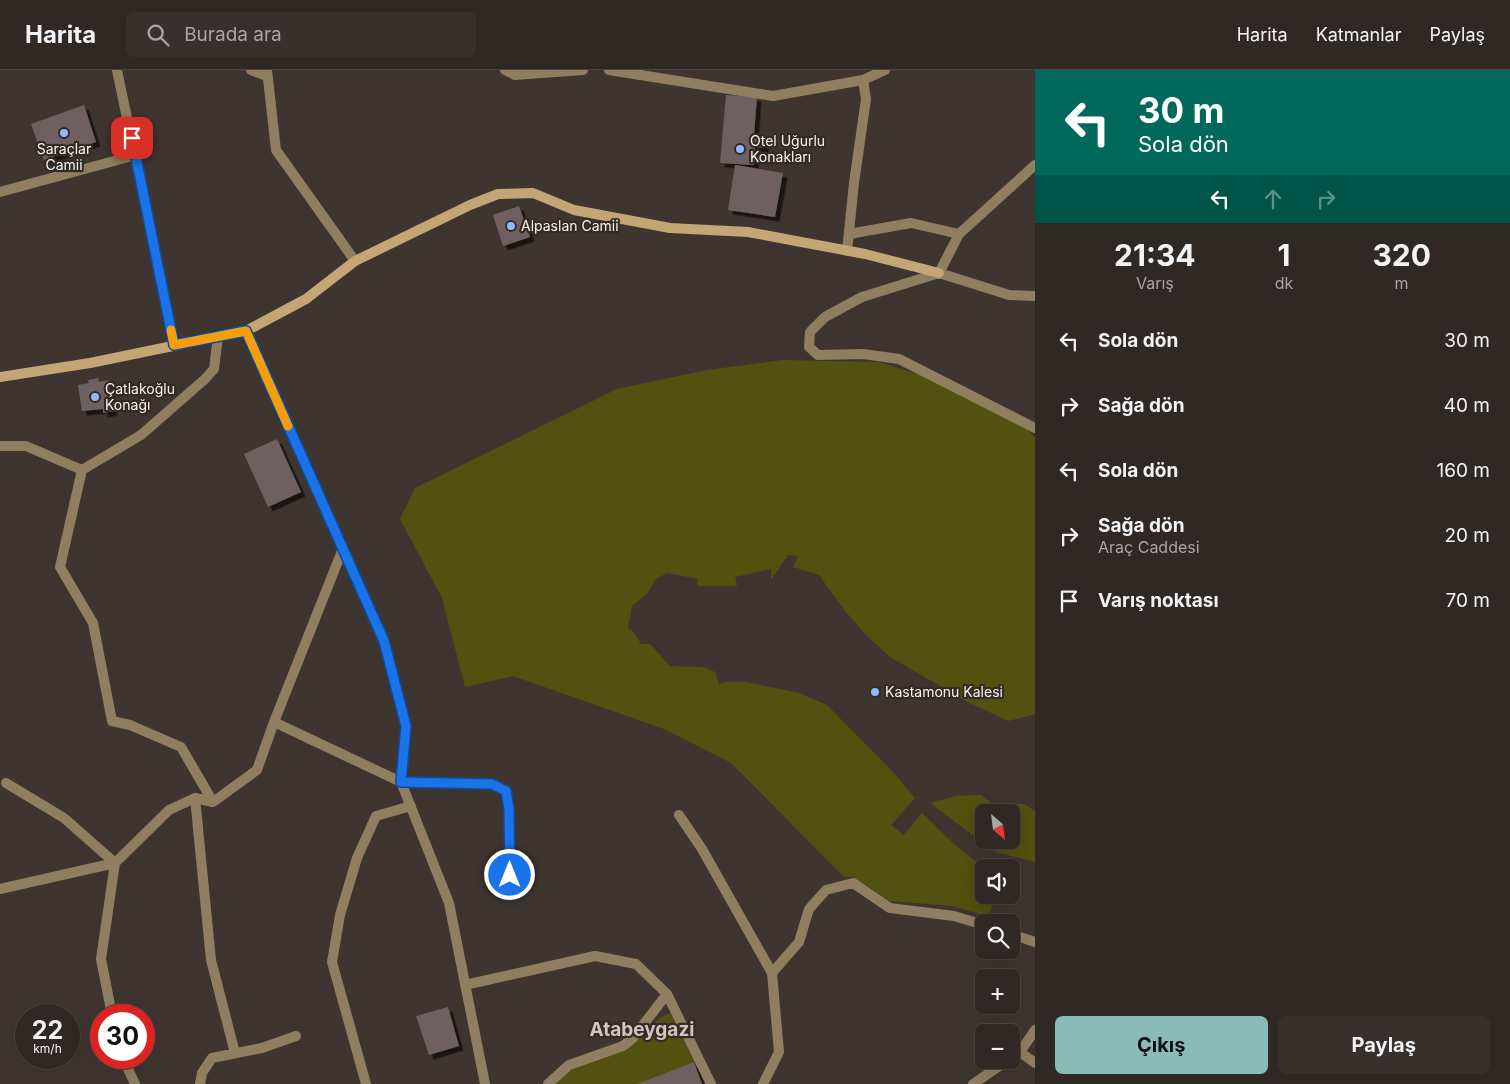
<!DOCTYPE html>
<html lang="tr">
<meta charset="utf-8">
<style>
body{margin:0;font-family:Inter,sans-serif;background:#37302c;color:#f1f3f6;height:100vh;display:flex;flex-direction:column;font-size:19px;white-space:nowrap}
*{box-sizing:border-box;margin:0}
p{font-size:16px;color:#a7a6a6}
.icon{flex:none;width:28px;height:28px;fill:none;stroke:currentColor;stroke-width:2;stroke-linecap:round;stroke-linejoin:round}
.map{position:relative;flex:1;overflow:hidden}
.sheet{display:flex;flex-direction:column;background:#2f2824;width:475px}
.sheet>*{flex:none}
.hud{background:#00695c;color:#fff;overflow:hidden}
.needle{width:32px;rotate:152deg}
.fabs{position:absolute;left:975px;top:734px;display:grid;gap:10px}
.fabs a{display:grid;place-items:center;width:45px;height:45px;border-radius:8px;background:#2f2824;box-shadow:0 5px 20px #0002,0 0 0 1px #4a4441;font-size:25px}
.speed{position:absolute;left:15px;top:934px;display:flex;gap:10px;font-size:25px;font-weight:700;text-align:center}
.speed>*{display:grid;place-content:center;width:65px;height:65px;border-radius:50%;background:#2f2824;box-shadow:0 5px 20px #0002,0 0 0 1px #4a4441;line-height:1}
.speed small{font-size:12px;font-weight:400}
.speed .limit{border:8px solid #d22;background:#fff;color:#111}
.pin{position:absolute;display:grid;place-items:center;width:42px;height:42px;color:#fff;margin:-21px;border-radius:10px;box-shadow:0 2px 8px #0006}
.me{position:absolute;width:55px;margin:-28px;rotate:0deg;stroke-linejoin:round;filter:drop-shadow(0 0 4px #0008)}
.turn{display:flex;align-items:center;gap:18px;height:105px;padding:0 20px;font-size:22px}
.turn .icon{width:65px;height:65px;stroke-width:2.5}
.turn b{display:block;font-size:35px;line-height:42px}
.lanes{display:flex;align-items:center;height:48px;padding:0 20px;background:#0003;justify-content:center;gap:25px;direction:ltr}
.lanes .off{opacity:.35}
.eta{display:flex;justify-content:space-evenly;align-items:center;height:85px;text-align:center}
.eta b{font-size:30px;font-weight:700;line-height:35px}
.action{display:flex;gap:10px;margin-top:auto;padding:10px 20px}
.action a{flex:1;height:58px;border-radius:8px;background:#8bbbb9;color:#111;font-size:20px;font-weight:700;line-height:58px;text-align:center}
.action a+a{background:#37302c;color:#f1f3f6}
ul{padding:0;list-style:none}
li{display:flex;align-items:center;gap:15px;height:65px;padding:0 20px}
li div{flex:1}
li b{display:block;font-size:19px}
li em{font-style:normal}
header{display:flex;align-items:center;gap:30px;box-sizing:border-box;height:70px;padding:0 25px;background:#2f2824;border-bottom:1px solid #4a4441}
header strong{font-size:24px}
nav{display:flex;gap:28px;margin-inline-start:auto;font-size:18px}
.search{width:350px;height:45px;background:#37302c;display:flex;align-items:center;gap:12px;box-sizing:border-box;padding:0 18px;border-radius:8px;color:#a7a6a6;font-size:19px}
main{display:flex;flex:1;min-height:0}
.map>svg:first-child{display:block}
</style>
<header>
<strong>Harita</strong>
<div class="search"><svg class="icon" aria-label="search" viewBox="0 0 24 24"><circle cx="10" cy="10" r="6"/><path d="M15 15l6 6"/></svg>Burada ara</div>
<nav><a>Harita</a><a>Katmanlar</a><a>Paylaş</a></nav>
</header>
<main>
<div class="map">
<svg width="1035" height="1014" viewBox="0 0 1035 1014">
<defs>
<filter id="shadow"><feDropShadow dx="4.5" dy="4.5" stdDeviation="0" flood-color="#0009"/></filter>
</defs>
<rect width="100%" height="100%" fill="#3f3530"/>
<path fill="#52510f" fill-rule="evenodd" d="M783,290L879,292L964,319L1013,346L1035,367V644L1008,651L966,631L890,587L868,567L845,541L819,505L793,497L798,486L788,485L771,510V499L735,507L737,516H697L698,509L667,503L656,509L647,524L632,536L628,559L634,562L641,574H650L670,596L703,597L715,602L719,614L726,612H746L799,623L827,635L892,701L915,728L891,755L904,765L922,743L955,775L984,798V825H995L989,847L952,836L890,831L853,807H844L731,693L664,659L513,606L465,617L442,528L400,449L415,418L617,319L707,300Z
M981,725L992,733L1024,734L1035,741V792L995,782L930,733L956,726ZM984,742H1011V770H984Z
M670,943L694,992L637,1014H554L570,1000L582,994L625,981L658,949Z"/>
<path fill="#6e6160" filter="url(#shadow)" d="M726,25L757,27L754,65L765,66L764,78L755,77L754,95L720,93Z
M84,35L96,72L44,90L31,54Z
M735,95L783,103L775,147L728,140Z
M519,136L530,167L503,176L493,145Z
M98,308L99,312L109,310L113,341L103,343V339L82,341L78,315L89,313L88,310Z
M277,369L301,422L268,437L244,384Z
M448,937L459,976L429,985L416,946Z
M694,992L702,1014H637Z"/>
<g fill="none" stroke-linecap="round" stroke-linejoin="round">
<path stroke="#917e60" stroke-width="10" d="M117,0L174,275
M251,0L267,6
M267,0L276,80L355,191
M505,0L515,5L583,0
M609,0L773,26L863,10L885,0
M0,122L136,85
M849,164L911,153L959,164
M847,181L854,113L866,29L863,10
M939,203L959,164L1035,95
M1035,226L1009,225L939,203L862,227L825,247L810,262L809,277L818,285L863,284L899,289L1035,358
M246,261L384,571L406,656L401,712L449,833L485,1014
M0,376H26L82,400
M274,652L401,712L492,714L506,721L509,739L510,821
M195,728L211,890L235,983
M213,732L181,677L130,655L112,651L93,553L60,497L82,400L141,365L205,309L214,299L218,266
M679,745L702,779L772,903
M0,819L115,793L64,748L6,713
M1011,864L1035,872
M465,915L595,886L636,894L667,924L711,1014
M112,945L101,889L115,793L169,740L195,728L213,732L257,700L274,652L342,481
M1035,960L1020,982L1035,993
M123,988L135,1014
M200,1014L202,1003L212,988L262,978L296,966
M366,1014L332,892L340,845L357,788L376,746L411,736
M548,1014L569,995L623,976L633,968L667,924
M763,1014L779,982L772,903L799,872L809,839L826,820L853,813L890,838L954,846L984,855
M973,1014L1008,990"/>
<path stroke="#c4a574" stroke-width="10" d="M0,307L90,293L246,261L306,229L355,191L470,135L498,124L533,123L574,140L670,158L748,162L865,184L939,203"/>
</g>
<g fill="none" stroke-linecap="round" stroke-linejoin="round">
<g stroke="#114b97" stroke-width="12">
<path id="route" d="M132,68L174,275L246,261L384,571L406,656L401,712L492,714L506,721L509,739L510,805"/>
</g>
<use href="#route" stroke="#1a73e8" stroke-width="9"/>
<path stroke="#f59e0b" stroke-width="9" d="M171,260L174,275L246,261L288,356"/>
</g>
<g fill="#91b8fd" stroke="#352b26" stroke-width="2">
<circle cx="64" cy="63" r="5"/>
<circle cx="740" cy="79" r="5"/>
<circle cx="511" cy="156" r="5"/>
<circle cx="95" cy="327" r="5"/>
<circle cx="875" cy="622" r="5"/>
</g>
<g text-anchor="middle" stroke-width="4.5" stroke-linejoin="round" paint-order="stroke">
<g font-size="14" fill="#f9f3f0" stroke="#352b26" text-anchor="start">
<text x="750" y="76">Otel Uğurlu<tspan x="750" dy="16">Konakları</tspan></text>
<text x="64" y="84" text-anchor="middle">Saraçlar<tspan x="64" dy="16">Camii</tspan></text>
<text x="521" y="161">Alpaslan Camii</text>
<text x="105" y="324">Çatlakoğlu<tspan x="105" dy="16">Konağı</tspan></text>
<text x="885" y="627">Kastamonu Kalesi</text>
</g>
<g font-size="19" font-weight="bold" fill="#d1c5be" stroke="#352b26">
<text x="642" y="966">Atabeygazi</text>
</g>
</g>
</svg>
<div class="fabs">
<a><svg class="needle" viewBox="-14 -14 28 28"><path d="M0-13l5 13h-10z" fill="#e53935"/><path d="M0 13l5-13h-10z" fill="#a7a6a6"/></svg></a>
<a><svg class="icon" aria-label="sound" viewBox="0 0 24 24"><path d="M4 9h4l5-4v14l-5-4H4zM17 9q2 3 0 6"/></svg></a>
<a><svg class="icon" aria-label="search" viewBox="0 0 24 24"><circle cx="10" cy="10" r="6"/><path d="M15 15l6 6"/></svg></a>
<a>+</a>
<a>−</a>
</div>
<div class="speed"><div>22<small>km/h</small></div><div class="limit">30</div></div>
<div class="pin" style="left:132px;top:68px;background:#d93025"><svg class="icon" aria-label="arrive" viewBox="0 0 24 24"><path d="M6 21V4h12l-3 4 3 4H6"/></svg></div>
<svg class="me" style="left:510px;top:805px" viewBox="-20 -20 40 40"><circle r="17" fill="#1a73e8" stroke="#fff" stroke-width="3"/><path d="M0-11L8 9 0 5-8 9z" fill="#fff"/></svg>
</div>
<section class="sheet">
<div class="hud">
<div class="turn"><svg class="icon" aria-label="left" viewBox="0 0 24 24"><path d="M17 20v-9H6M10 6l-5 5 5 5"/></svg><div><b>30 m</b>Sola dön</div></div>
<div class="lanes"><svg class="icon" aria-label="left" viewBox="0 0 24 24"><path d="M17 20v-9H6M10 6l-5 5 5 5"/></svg><svg class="icon off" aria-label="ahead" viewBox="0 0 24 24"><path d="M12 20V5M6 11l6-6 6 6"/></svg><svg class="icon off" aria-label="right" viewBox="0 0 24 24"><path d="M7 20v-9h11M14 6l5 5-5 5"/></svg></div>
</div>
<div class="eta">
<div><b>21:34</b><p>Varış</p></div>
<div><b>1</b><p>dk</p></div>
<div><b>320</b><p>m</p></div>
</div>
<ul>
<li><svg class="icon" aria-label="left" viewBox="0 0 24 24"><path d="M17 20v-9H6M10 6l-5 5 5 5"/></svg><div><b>Sola dön</b></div><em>30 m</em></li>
<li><svg class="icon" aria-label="right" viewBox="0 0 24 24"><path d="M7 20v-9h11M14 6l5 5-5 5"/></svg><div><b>Sağa dön</b></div><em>40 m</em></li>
<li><svg class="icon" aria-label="left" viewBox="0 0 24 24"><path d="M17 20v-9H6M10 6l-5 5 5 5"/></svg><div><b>Sola dön</b></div><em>160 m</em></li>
<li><svg class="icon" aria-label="right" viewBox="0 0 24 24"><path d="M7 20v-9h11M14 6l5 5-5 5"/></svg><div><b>Sağa dön</b><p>Araç Caddesi</p></div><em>20 m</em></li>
<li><svg class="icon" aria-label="arrive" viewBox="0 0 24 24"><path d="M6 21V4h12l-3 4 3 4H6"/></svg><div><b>Varış noktası</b></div><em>70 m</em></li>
</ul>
<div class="action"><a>Çıkış</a><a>Paylaş</a></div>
</section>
</main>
